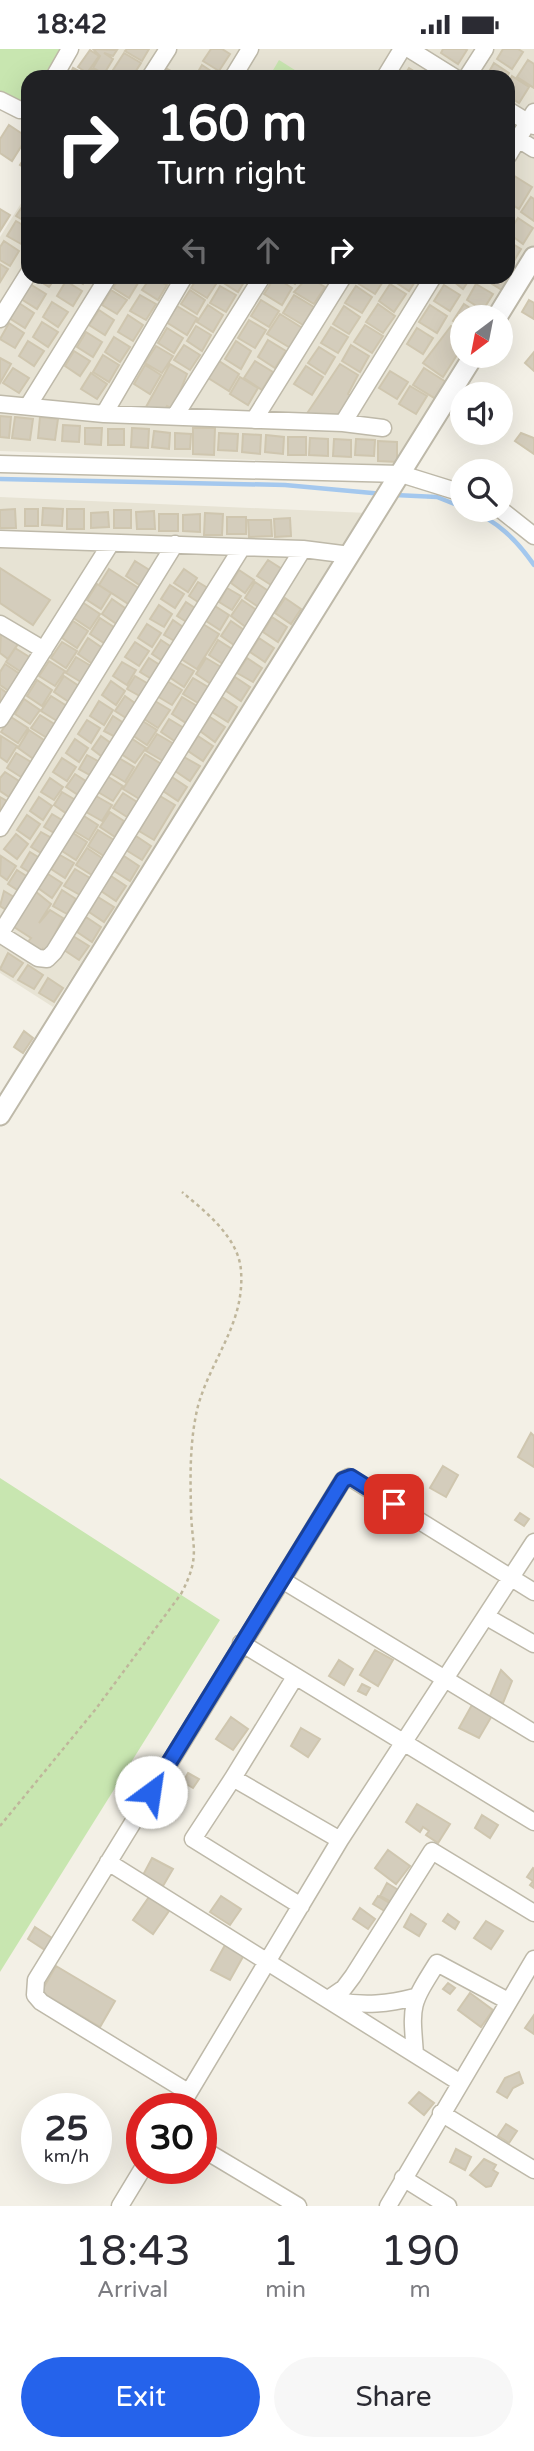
<!DOCTYPE html>
<style>
body{margin:0;font-family:"Varela Round",sans-serif;background:#f7f7f7;color:#2b2b33;height:100vh;display:flex;flex-direction:column;font-size:26px;white-space:nowrap}
*{box-sizing:border-box;margin:0}
p{font-size:23px;color:#7c7c81}
.icon{flex:none;width:38px;height:38px;fill:none;stroke:currentColor;stroke-width:2;stroke-linecap:round;stroke-linejoin:round}
.map{position:relative;height:2157px;overflow:hidden}
.side{display:flex;flex-direction:column;background:#fff;flex:1}
.side>*{flex:none}
.guide{position:absolute;left:21px;top:21px;width:494px;height:214px;border-radius:21px;box-shadow:0 7px 28px #0002;background:#202124;color:#fff;overflow:hidden}
.needle{width:46px;rotate:212deg}
.tools{position:absolute;left:450px;top:256px;display:grid;gap:14px}
.tools a{display:grid;place-items:center;width:63px;height:63px;border-radius:50%;background:#fff;box-shadow:0 7px 28px #0002;font-size:35px}
.speed{position:absolute;left:21px;top:2044px;display:flex;gap:14px;font-size:35px;font-weight:700;text-align:center}
.speed>*{display:grid;place-content:center;width:91px;height:91px;border-radius:50%;background:#fff;box-shadow:0 7px 28px #0002;line-height:1}
.speed small{font-size:18px;font-weight:400}
.speed .limit{border:10px solid #d22;background:#fff;color:#111}
.pin{position:absolute;display:grid;place-items:center;width:60px;height:60px;color:#fff;margin:-30px;border-radius:14px;box-shadow:0 4px 10px #0006}
.me{position:absolute;width:77px;margin:-38px;rotate:31deg;stroke-linejoin:round;filter:drop-shadow(0 0 5px #0008)}
.turn{display:flex;align-items:center;gap:24px;height:147px;padding:0 21px;font-size:32px}
.turn .icon{width:91px;height:91px;stroke-width:2.5}
.turn b{display:block;font-size:49px;line-height:60px}
.lanes{display:flex;align-items:center;height:66px;padding:0 21px;background:#0003;justify-content:center;gap:35px;direction:ltr}
.lanes .off{opacity:.35}
.eta{display:flex;justify-content:space-evenly;align-items:center;height:119px;text-align:center}
.eta b{font-size:42px;font-weight:600;line-height:49px}
.cta{display:flex;gap:14px;margin-top:auto;padding:14px 21px}
.cta a{flex:1;height:80px;border-radius:42px;background:#2563eb;color:#fff;font-size:28px;font-weight:600;line-height:80px;text-align:center}
.cta a+a{background:#f7f7f7;color:#2b2b33}
.status{display:flex;justify-content:space-between;align-items:center;height:49px;padding:0 35px;background:#fff;direction:ltr}
.status svg{height:19px;fill:currentColor}
.map>svg:first-child{display:block}
</style>
<div class="status"><b>18:42</b><svg viewBox="0 0 49 12"><path d="M0 12V9h3v3zM5 12V6h3v6zM10 12V3h3v9zM15 12V0h3v12zM26 1h20v11H26zM47 4h2v5h-2z"/></svg></div>
<div class="map">
<svg width="534" height="2157" viewBox="0 0 534 2157">
<rect width="100%" height="100%" fill="#f3f0e6"/>
<path fill="#e7e3d4" d="M118,0H534V196L490,268H462V306H466L399,416L0,402V188L28,143V228H508V28H100Z
M0,448L368,464L53,958L0,924Z"/>
<path fill="#c8e6b0" d="M0,0H65L50,28H28V58L0,44Z
M279,11L306,28H269Z
M0,1429L220,1571L0,1923Z"/>
<g fill="none" stroke-linecap="round" stroke-linejoin="round">
<path stroke="#a4c8ee" stroke-width="4.5" d="M0,430L285,436L383,445
M395,446L437,448L462,458
M468,460C497,472 516,490 534,516"/>
</g>
<path fill="#d4cdbc" stroke="#cfc6af" stroke-width="2" d="M93,0L117,1L113,7L104,4L113,10L104,25L93,19L100,7Z
M127,0H149L142,12L125,2Z
M211,0H222L230,5L219,22L203,12Z
M443,0H465L467,1L458,15L441,4Z
M503,0H518L523,3L512,20L497,10Z
M90,1L99,7L87,24L78,18Z
M124,4L141,14L132,28H124L113,21Z
M528,11L534,15V39L517,28Z
M494,14L509,24L507,28H486Z
M202,16L217,26L216,28H195Z
M73,19L88,27L92,20L102,26L101,28H69Z
M409,19L423,28H403Z
M167,20L173,23L177,28H162Z
M512,27L529,38L519,54L508,47V35Z
M9,76L27,88L12,112L0,104V90Z
M28,103V121L20,116Z
M508,123L532,138L519,160L508,153Z
M531,148L534,150V172L521,163Z
M26,152L28,153V174L16,167Z
M0,160L10,166L0,182Z
M518,169L533,179L523,195L508,184Z
M16,172L28,179V188L23,196L7,187Z
M4,192L19,202L10,217L0,211V198Z
M508,192L521,200L511,217L508,215Z
M0,215L8,220L0,233Z
M508,226L510,227L502,241L481,228Z
M33,228H56L49,238Z
M71,228H88L83,235Z
M120,228H128L138,234L129,249L113,239Z
M151,228L167,236L158,251L142,241Z
M198,228L220,229L207,249L191,239Z
M226,228H247L238,243L222,233Z
M275,228L292,239L282,256L264,245Z
M284,228H300L295,235Z
M308,228L325,238L314,255L294,243Z
M364,228H386L375,245L359,235Z
M394,228H418L409,242L392,231Z
M448,228H471L463,240Z
M66,232L82,242L73,257L57,247Z
M30,235L46,245L37,260L21,250Z
M390,235L406,245L394,263L379,252Z
M476,235L493,245L483,261L467,251Z
M444,236L460,246L450,262L434,252Z
M220,237L236,246L226,263L210,254Z
M356,237L372,248L362,264L345,254Z
M111,241L127,251L117,265L102,256Z
M190,241L205,251L197,265L181,255Z
M140,246L156,255L146,271L130,262Z
M294,246L314,258L303,276L283,264Z
M261,251L279,262L269,278L251,267Z
M529,251L534,254V270L522,263Z
M52,253L68,263L58,278L43,268Z
M19,254L34,264L25,279L9,269Z
M378,255L395,267L383,284L366,273Z
M464,255L481,266L462,268V278L453,272Z
M208,256L223,266L213,283L197,273Z
M430,256L447,267L437,284L419,273Z
M177,257L197,269L187,286L166,273Z
M344,257L360,268L349,285L333,275Z
M99,261L114,271L105,286L89,276Z
M280,265L304,280L292,300L267,285Z
M128,266L143,276L133,292L118,283Z
M249,271L266,281L255,299L238,289Z
M42,273L58,283L48,298L33,288Z
M9,274L24,284L15,299L0,290Z
M365,276L383,287L372,304L354,293Z
M196,277L211,286L202,302L187,292Z
M451,277L462,284V298L443,328L423,314Z
M331,278L348,288L338,304L321,294Z
M167,279L183,289L174,304L158,294Z
M417,279L433,289L423,305L407,295Z
M86,283L102,293L93,308L77,298Z
M114,288L130,298L120,313L105,303Z
M268,291L286,302L275,319L258,308Z
M28,292L44,302L34,317L19,307Z
M236,292L251,302L241,320L225,310Z
M184,296L200,306L190,321L174,311Z
M351,296L369,307L360,323L342,312Z
M156,297L173,307L162,324L145,314Z
M319,298L335,308L325,325L308,314Z
M74,302L90,312L80,327L65,317Z
M534,303V322L525,314Z
M103,306L119,316L109,333L93,323Z
M0,309L11,315L0,334Z
M216,310L239,325L229,342L205,327Z
M255,312L273,323L262,341L244,329Z
M170,315L187,325L173,360L167,357L161,367L146,358Z
M340,315L358,326L348,345L353,348L336,369H304Z
M145,316L161,326L150,345L134,335Z
M306,317L323,328L312,346L294,335Z
M13,319L29,329L19,344L3,334Z
M424,319L446,333L436,350L413,336Z
M390,322L408,333L397,350L379,339Z
M91,324L107,335L97,350L81,340Z
M240,328L258,339L248,356L230,345Z
M410,337L427,347L416,365L399,355Z
M0,367L11,368L9,389L0,388Z
M15,368L33,370L30,391L12,389Z
M40,368L58,370L55,391L38,389Z
M63,376L80,377L79,393L62,392Z
M85,379H102L101,396L85,395Z
M132,379L149,380L148,399L131,398Z
M193,379H215L214,406L193,405Z
M108,380H124V396H108Z
M154,382L170,384L169,400L152,398Z
M175,384L191,385L190,400H175Z
M219,384L238,385L237,402L218,401Z
M521,384L534,389V405L515,392Z
M243,385L261,386L260,405L242,403Z
M266,386L284,388L283,405L265,403Z
M288,388H306V406H288Z
M310,389L328,390V407L309,406Z
M334,390L351,391V408L333,407Z
M356,390L375,391L374,407L355,406Z
M378,392L397,393V413L378,412Z
M43,459L63,460L62,477L42,476Z
M15,460L16,479H0V461Z
M25,460H38V477H25Z
M67,460H84V480H67Z
M114,461H131V479H114Z
M154,462L155,480H137L136,463Z
M108,463L109,478L91,479V464Z
M205,464L223,465L222,486H204Z
M159,465H178V482H159Z
M200,465V483L183,482V466Z
M227,468H246V485H227Z
M290,469L291,487L275,488L274,470Z
M248,471H271L272,487L249,488Z
M268,511L282,520L271,536L257,527Z
M135,512L151,522L141,537L126,527Z
M0,519L50,551L33,576L0,554Z
M109,520L140,540L130,556L99,536Z
M184,520L197,529L188,543L174,534Z
M239,521L254,531L245,544L231,534Z
M198,533L211,541L201,555L189,547Z
M255,533L270,543L260,559L245,549Z
M97,535L111,544L101,560L87,551Z
M170,536L184,545L175,559L161,550Z
M227,539L241,547L232,561L219,553Z
M285,549L301,560L291,575L275,564Z
M112,550L128,561L118,576L102,565Z
M242,551L258,562L247,579L231,567Z
M82,553L100,565L90,580L72,568Z
M186,553L198,561L190,575L177,567Z
M159,556L172,565L164,578L150,570Z
M215,557L229,566L220,581L206,572Z
M272,568L287,578L278,593L263,583Z
M100,569L117,580L107,596L90,585Z
M173,571L186,580L178,594L164,586Z
M73,572L88,582L77,599L62,589Z
M231,572L247,583L237,598L221,587Z
M147,575L161,584L152,598L138,589Z
M203,575L219,585L197,620L181,610Z
M1,584L18,595L8,610L0,604Z
M88,589L104,600L94,616L78,605Z
M259,589L274,599L265,613L250,603Z
M161,591L176,601L167,615L152,605Z
M218,591L232,600L223,615L209,606Z
M62,593L77,602L66,619L51,609Z
M135,593L149,602L139,617L125,608Z
M15,599L31,609L21,623L6,613Z
M76,608L91,617L81,633L66,624Z
M149,609L163,618L155,632L140,623Z
M206,609L221,618L211,635L196,625Z
M247,609L262,619L253,633L237,624Z
M49,612L65,622L55,637L39,627Z
M122,613L136,621L127,636L113,627Z
M178,613L194,622L184,638L169,628Z
M5,615L23,627L12,644L0,636V623Z
M64,627L79,637L69,653L54,643Z
M135,627L152,637L145,650L127,640Z
M235,628L250,638L241,652L226,642Z
M193,629L208,638L198,654L183,645Z
M37,631L52,641L42,657L27,647Z
M111,632L125,642L116,656L102,646Z
M167,632L182,641L172,656L157,647Z
M0,639L10,646L0,661Z
M51,647L67,657L57,672L41,662Z
M125,647L139,657L129,671L115,662Z
M182,648L197,657L186,674L172,665Z
M222,648L237,658L228,673L212,663Z
M24,650L40,661L30,675L15,665Z
M99,652L113,661L104,676L90,667Z
M155,652L170,661L158,679L144,670Z
M40,666L56,676L47,689L31,679Z
M113,667L127,676L119,690L104,682Z
M11,668L28,679L18,694L1,683Z
M210,668L225,678L215,693L200,682Z
M169,670L184,679L176,693L161,683Z
M87,671L100,679L91,694L78,685Z
M141,671L157,681L147,696L132,686Z
M29,681L47,693L35,711L18,699Z
M157,685L174,695L163,712L146,702Z
M1,687L17,697L7,713L0,708Z
M101,687L115,697L105,710L92,700Z
M198,687L213,697L203,712L188,702Z
M131,689L146,699L135,714L121,705Z
M75,690L88,699L79,713L66,704Z
M16,704L31,713L21,728L7,719Z
M145,705L163,716L141,751L123,740Z
M87,706L105,716L97,730L79,720Z
M184,708L200,717L190,732L175,722Z
M62,709L76,718L67,732L53,723Z
M119,709L134,718L125,733L110,724Z
M5,723L19,732L9,748L0,742V729Z
M75,725L92,736L84,750L66,738Z
M107,727L123,737L113,752L98,743Z
M172,728L187,738L178,752L163,742Z
M50,729L63,738L54,751L41,743Z
M62,743L79,753L70,767L54,756Z
M123,744L137,753L127,768L113,759Z
M96,747L112,756L102,772L86,763Z
M160,747L175,756L154,791L139,782Z
M0,748L7,752L0,763Z
M39,748L52,757L43,771L30,762Z
M110,763L124,772L115,788L100,778Z
M52,765L67,774L59,787L44,778Z
M27,766L40,775L30,790L17,781Z
M84,767L98,776L89,791L74,782Z
M98,781L114,791L104,807L88,797Z
M41,783L55,791L46,807L31,798Z
M73,784L87,793L76,811L62,802Z
M16,785L28,795L17,810L4,800Z
M136,787L151,797L142,811L126,801Z
M87,799L102,809L92,826L76,816Z
M30,803L43,811L34,826L21,818Z
M60,806L74,814L65,829L51,820Z
M1,807L16,817L7,831L0,826Z
M124,807L139,817L130,832L114,822Z
M75,820L90,829L80,846L64,837Z
M17,821L31,830L22,844L8,835Z
M48,825L62,834L52,849L38,839Z
M111,827L126,837L116,852L101,842Z
M62,841L76,850L67,865L53,857Z
M4,842L19,851L11,864L0,857Z
M35,842L51,855L39,874L50,861L63,869L46,903L43,900L41,904L27,894L31,889L14,878Z
M98,848L114,858L104,873L89,863Z
M86,868L101,878L92,893L77,883Z
M73,887L89,897L79,911L64,901Z
M8,904L23,914L13,928L0,920Z
M28,916L43,926L34,940L18,931Z
M48,929L63,939L54,953L39,944Z
M24,982L33,989L23,1004L14,998Z
M531,1384L534,1387V1418L518,1408Z
M443,1417L458,1426L446,1448L430,1439Z
M520,1464L529,1470L524,1477L515,1471Z
M375,1601L393,1611L378,1637L360,1626Z
M339,1611L353,1620L344,1636L329,1627Z
M501,1621L512,1632L503,1654L489,1649Z
M362,1635L370,1639L366,1646L358,1642Z
M473,1654L493,1665L479,1689L459,1679Z
M231,1668L248,1680L233,1701L216,1690Z
M301,1679L320,1690L308,1708L291,1697Z
M188,1724L199,1730L193,1739L183,1733Z
M417,1755L450,1775L438,1794L426,1786L429,1782L423,1778L420,1783L406,1773Z
M482,1766L498,1776L490,1789L475,1779Z
M388,1801L410,1817L396,1835L375,1819Z
M152,1809L173,1820L163,1837L143,1826Z
M533,1819L534,1820V1839L530,1836L533,1832L527,1828Z
M387,1834L400,1842L393,1854L380,1847Z
M221,1847L241,1860L230,1876L210,1863Z
M378,1847L391,1855L386,1863L373,1855Z
M149,1848L169,1862L153,1885L133,1871Z
M360,1859L375,1870L368,1880L353,1870Z
M411,1865L426,1875L419,1887L404,1878Z
M448,1865L459,1873L455,1880L443,1872Z
M486,1872L503,1882L491,1900L474,1889Z
M35,1878L52,1889L45,1901L28,1890Z
M225,1896L244,1906L230,1931L211,1921Z
M56,1917L115,1952L100,1978L41,1943Z
M448,1934L455,1939L450,1945L443,1940Z
M470,1944L493,1961L481,1978L458,1961Z
M534,1966V1985L525,1979Z
M519,2023L523,2034L513,2039L507,2049L497,2043L505,2029Z
M419,2043L434,2054L424,2066L409,2054Z
M506,2075L517,2082L509,2094L498,2087Z
M456,2100L471,2108L465,2121L450,2113Z
M484,2110L496,2116L493,2121L498,2124L491,2137L486,2138L470,2126Z"/>
<g fill="none" stroke-linecap="round" stroke-linejoin="round">
<g stroke="#beb9a9" stroke-width="19">
<path id="minor" d="M409,0L454,28
M54,28L70,0
M150,28L168,0
M233,28L250,0
M385,28L402,0
M467,28L485,0
M0,51L20,61H28
M508,61L534,77
M518,90L534,100
M508,107L534,63
M0,270L28,225
M0,355L104,365L343,374L383,379
M28,357L108,228
M104,365L184,228
M175,367L262,228
M254,371L343,228
M343,374L433,228
M0,415L401,425L462,444
M500,460L534,487
M0,490L303,500L350,506
M0,575L44,601
M0,670L111,494
M0,779L175,495
M0,885L38,909L47,910L54,903L303,500
M0,885L241,500
M282,1531L343,1431L349,1428L534,1543
M487,1568L534,1595
M241,1594L534,1773
M295,1628L233,1729L340,1791
M233,1729L193,1790L301,1857
M108,1813L459,2033
M328,1950L344,1939L353,1927L432,1802L534,1864
M337,1952C365,1957 388,1955 415,1948
M415,2005C411,1955 410,1957 437,1914L508,1952
M188,2043L41,1953L35,1946L36,1931L282,1531L534,1684
M179,2060L340,1791L534,1493
M441,2064L534,2121
M201,2099L298,2157
M403,2129L448,2157
M120,2157L143,2119
M388,2157L534,1910"/>
</g>
<g stroke="#beb9a9" stroke-width="23">
<path id="tertiary" d="M497,268L534,208
M0,1066L474,306"/>
</g>
<path stroke="#bfb69b" stroke-width="2.5" stroke-dasharray="3.5 3.5" stroke-linecap="butt" d="M0,1777L95,1661L181,1545C202,1505 191,1498 191,1458C190,1425 190,1389 198,1357C211,1310 245,1274 241,1222C239,1189 206,1163 182,1143"/>
<use href="#minor" stroke="#fff" stroke-width="16"/>
<use href="#tertiary" stroke="#fff" stroke-width="19"/>
</g>
<g fill="none" stroke-linecap="round" stroke-linejoin="round">
<g stroke="#184099" stroke-width="18">
<path id="route" d="M151,1743L343,1431L351,1428L394,1455"/>
</g>
<use href="#route" stroke="#2563eb" stroke-width="12"/>
</g>
</svg>
<div class="tools">
<a><svg class="needle" viewBox="-14 -14 28 28"><path d="M0-13l5 13h-10z" fill="#e53935"/><path d="M0 13l5-13h-10z" fill="#7c7c81"/></svg></a>
<a><svg class="icon" aria-label="sound" viewBox="0 0 24 24"><path d="M4 9h4l5-4v14l-5-4H4zM17 9q2 3 0 6"/></svg></a>
<a><svg class="icon" aria-label="search" viewBox="0 0 24 24"><circle cx="10" cy="10" r="6"/><path d="M15 15l6 6"/></svg></a>
</div>
<div class="speed"><div>25<small>km/h</small></div><div class="limit">30</div></div>
<div class="pin" style="left:394px;top:1455px;background:#d93025"><svg class="icon" aria-label="arrive" viewBox="0 0 24 24"><path d="M6 21V4h12l-3 4 3 4H6"/></svg></div>
<svg class="me" style="left:151px;top:1743px" viewBox="-20 -20 40 40"><circle r="19" fill="#fff"/><path d="M0-13L10 11 0 6-10 11z" fill="#2563eb"/></svg>
<div class="guide">
<div class="turn"><svg class="icon" aria-label="right" viewBox="0 0 24 24"><path d="M7 20v-9h11M14 6l5 5-5 5"/></svg><div><b>160 m</b>Turn right</div></div>
<div class="lanes"><svg class="icon off" aria-label="left" viewBox="0 0 24 24"><path d="M17 20v-9H6M10 6l-5 5 5 5"/></svg><svg class="icon off" aria-label="ahead" viewBox="0 0 24 24"><path d="M12 20V5M6 11l6-6 6 6"/></svg><svg class="icon" aria-label="right" viewBox="0 0 24 24"><path d="M7 20v-9h11M14 6l5 5-5 5"/></svg></div>
</div>
</div>
<section class="side">
<div class="eta">
<div><b>18:43</b><p>Arrival</p></div>
<div><b>1</b><p>min</p></div>
<div><b>190</b><p>m</p></div>
</div>
<div class="cta"><a>Exit</a><a>Share</a></div>
</section>
